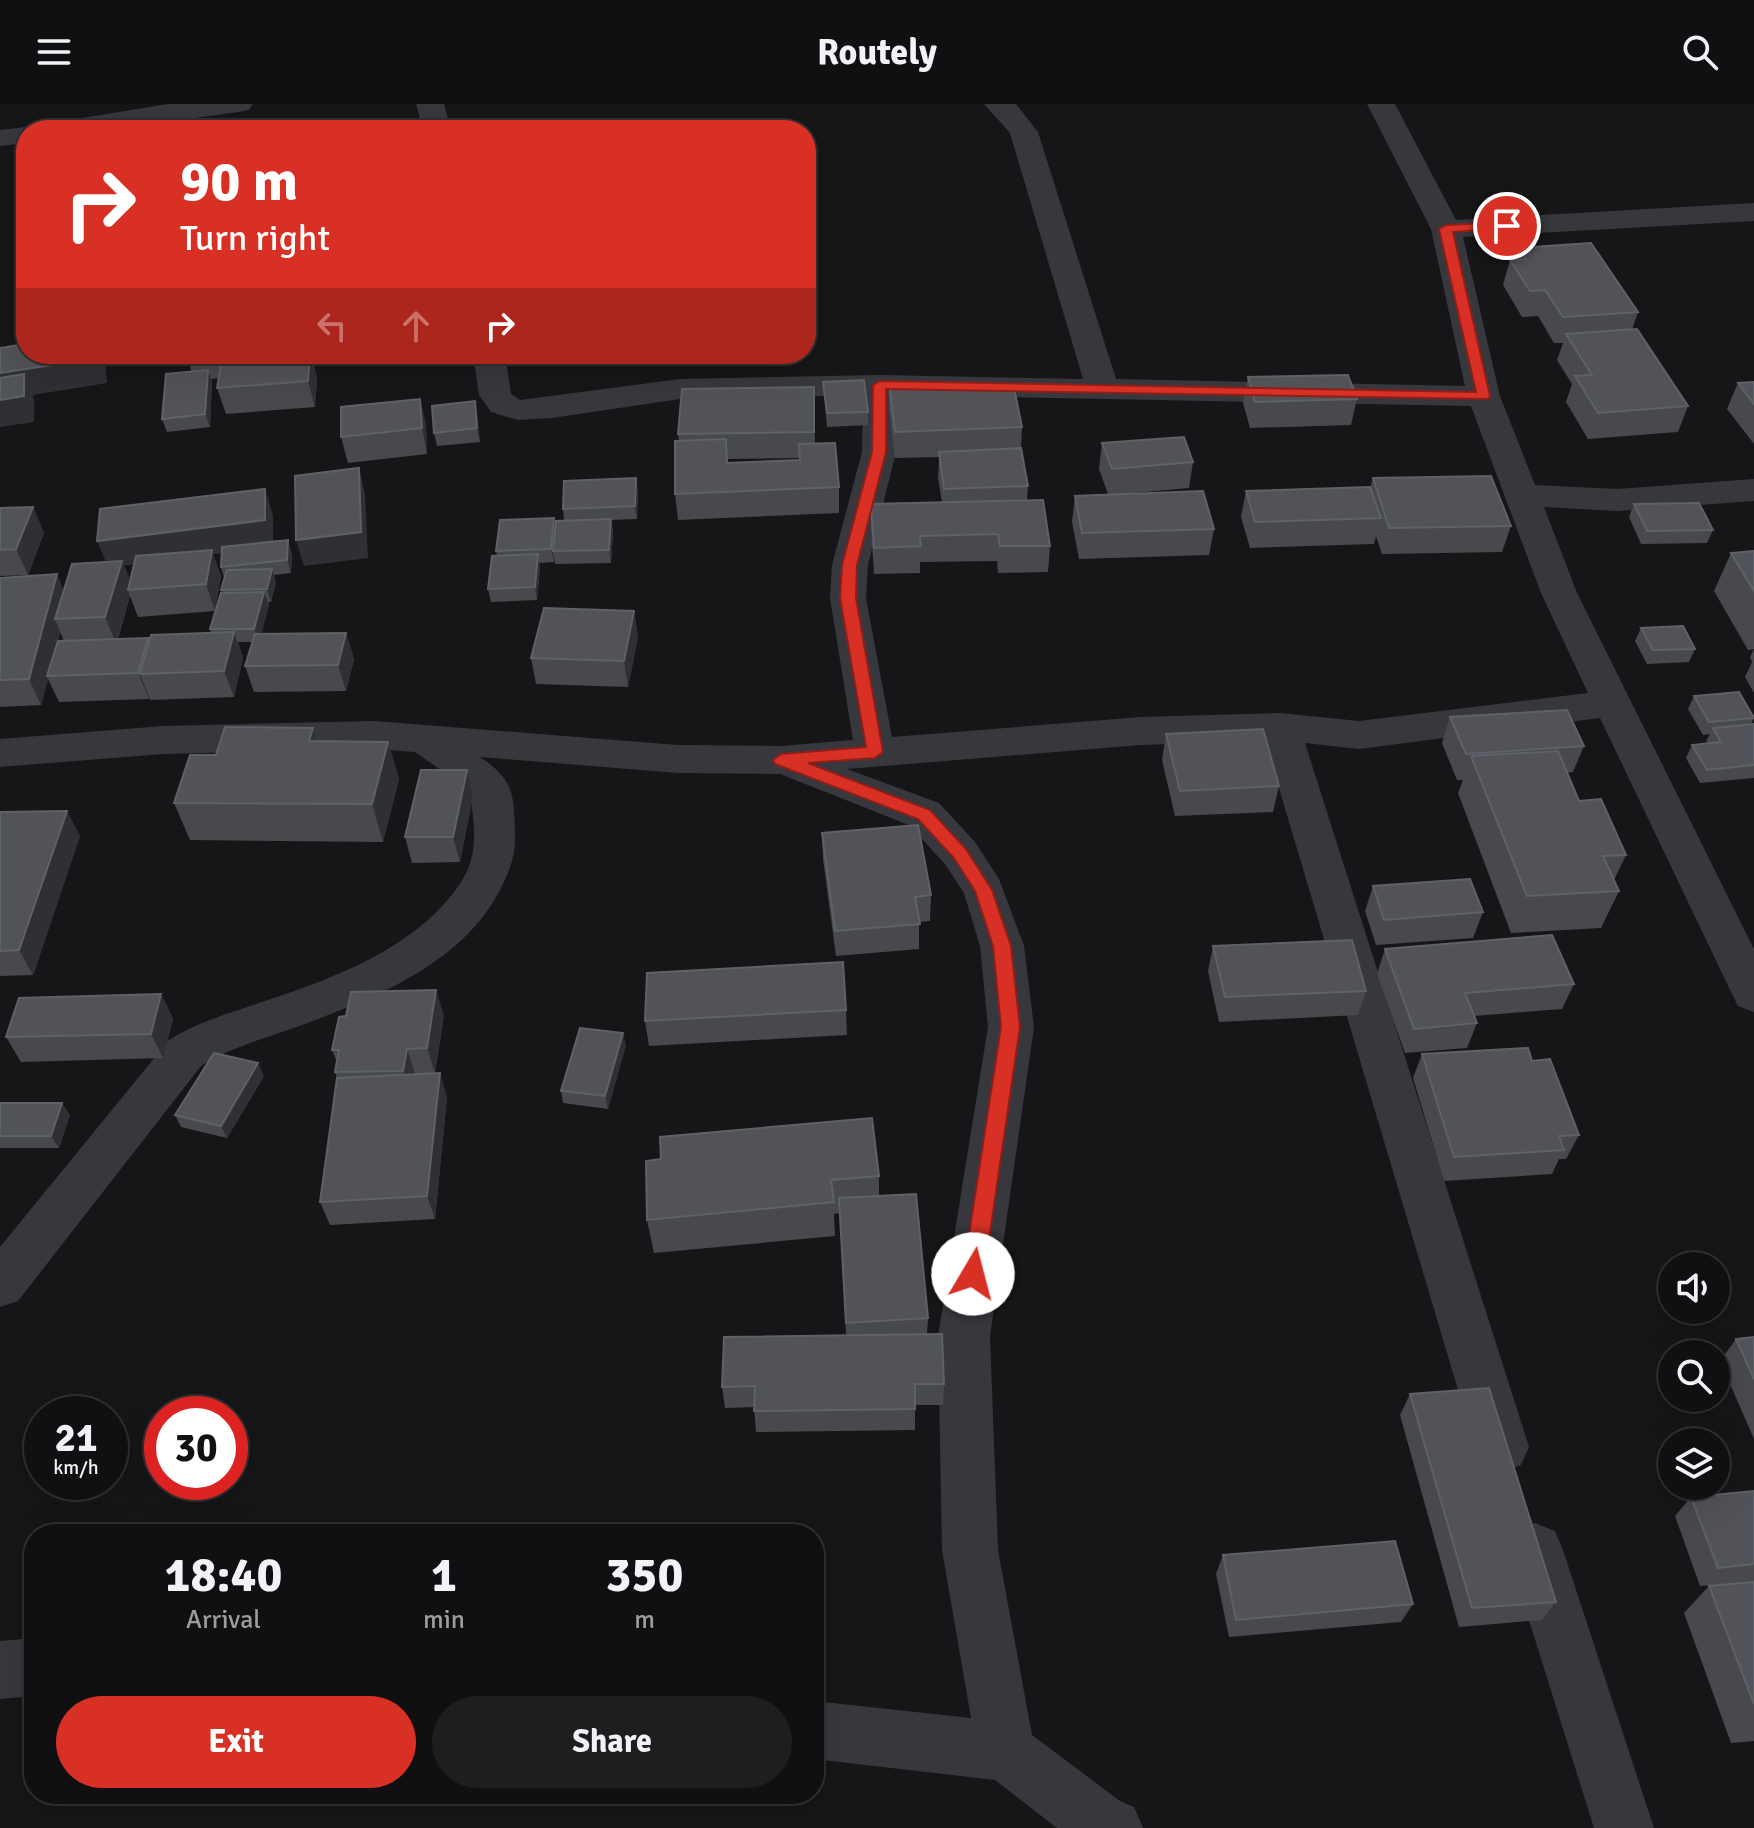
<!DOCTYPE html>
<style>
body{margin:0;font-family:Signika,sans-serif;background:#1e1e20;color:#f1f3f6;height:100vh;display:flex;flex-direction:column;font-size:30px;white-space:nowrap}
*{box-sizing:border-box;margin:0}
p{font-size:26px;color:#9c9d9f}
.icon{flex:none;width:44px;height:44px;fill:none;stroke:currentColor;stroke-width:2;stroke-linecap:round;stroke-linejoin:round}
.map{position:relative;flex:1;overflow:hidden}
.drawer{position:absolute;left:24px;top:1420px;width:800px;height:280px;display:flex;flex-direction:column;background:#101012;border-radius:32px;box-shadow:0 8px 32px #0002,0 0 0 2px #303032}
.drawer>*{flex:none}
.top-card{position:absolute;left:16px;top:16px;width:800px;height:244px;border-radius:32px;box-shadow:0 8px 32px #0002,0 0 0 2px #303032;background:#d93025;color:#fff;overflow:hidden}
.tools{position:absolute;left:1658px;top:1148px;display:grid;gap:16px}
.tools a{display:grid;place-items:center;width:72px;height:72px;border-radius:50%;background:#101012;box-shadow:0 8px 32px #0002,0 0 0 2px #303032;font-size:40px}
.speed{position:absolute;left:24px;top:1292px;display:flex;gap:16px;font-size:40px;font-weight:700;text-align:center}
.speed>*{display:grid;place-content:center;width:104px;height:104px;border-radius:50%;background:#101012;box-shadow:0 8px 32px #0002,0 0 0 2px #303032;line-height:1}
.speed small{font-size:20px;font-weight:400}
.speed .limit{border:12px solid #d22;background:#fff;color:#111}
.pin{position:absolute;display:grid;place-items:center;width:68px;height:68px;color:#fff;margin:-34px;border:4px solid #fff;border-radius:50%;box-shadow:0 2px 8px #0007}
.me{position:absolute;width:88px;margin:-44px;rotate:8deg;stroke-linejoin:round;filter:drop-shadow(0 0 6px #0008)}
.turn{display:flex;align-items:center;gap:28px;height:168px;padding:0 32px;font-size:36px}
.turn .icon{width:104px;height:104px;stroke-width:2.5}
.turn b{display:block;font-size:56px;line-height:68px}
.lanes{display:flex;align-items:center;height:76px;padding:0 32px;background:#0003;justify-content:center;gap:40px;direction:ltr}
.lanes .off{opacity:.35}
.eta{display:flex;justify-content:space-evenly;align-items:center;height:136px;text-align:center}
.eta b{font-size:48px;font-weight:700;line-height:56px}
.action{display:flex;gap:16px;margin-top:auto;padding:16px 32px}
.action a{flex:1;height:92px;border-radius:48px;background:#d93025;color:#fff;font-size:32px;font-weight:700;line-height:92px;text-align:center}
.action a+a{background:#1e1e20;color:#f1f3f6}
header{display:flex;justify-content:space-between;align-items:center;height:104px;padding:0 32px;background:#101012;font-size:36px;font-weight:700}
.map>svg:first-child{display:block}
</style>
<header><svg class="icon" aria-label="menu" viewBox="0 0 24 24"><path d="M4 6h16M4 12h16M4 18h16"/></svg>Routely<svg class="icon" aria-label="search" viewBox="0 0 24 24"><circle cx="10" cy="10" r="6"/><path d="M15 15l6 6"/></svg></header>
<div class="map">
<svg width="1754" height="1724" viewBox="0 0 1754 1724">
<rect width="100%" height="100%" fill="#161618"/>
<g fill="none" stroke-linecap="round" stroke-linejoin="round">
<path fill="#37383d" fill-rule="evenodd" d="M168,0H253L249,6L239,8L106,26H44L48,20L58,18Z
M416,0H444L451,26H423Z
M984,0H1016L1038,28L1116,275L1465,282L1431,125L1367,0H1395L1456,116L1754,99V117L1463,133L1500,292L1535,381L1617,385L1754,375V397L1617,407L1544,403L1577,489L1754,845V908L1738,902L1732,890L1600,614L1359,645L1305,639L1529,1343L1521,1361L1502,1368L1483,1361L1475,1343L1265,637L1141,641L847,665L939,699L975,738L999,775L1024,842L1034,923L990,1232L998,1446L1032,1631L1120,1697L1134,1703L1143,1724H1057L995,1676L814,1655V1597L971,1614L942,1446L938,1232L988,923L980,842L964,789L945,760L909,721L780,670L678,669L480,653C514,676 514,690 515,730C516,753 509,768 499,788C458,864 367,897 291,925C260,936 229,944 201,962L18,1197L0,1203V1143L169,936C197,918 228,910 259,899C323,878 399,851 445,799C457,785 468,771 472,752C477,730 472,708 470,686L415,648L374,645L163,650L0,663V635L163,622L374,617L678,641L781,642L853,636L830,494L832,461L862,348L863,291L680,295L552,314L518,316L491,308L479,291L473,250H505L511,290L520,296L680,275L880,271L1083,275L1010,29ZM896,291L1471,302L1541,489L1588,589L1359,617L1280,609L1141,613L892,633L866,494L868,461L896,348Z
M26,23L37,26H26V39L0,42V26Z
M1535,1419L1555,1427L1563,1446L1654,1724H1594L1507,1446L1515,1427Z
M34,1534V1592L0,1595V1537Z"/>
</g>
<path fill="#47494d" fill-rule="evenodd" d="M1518,144L1638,208L1632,226L1688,302L1678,328L1588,335L1566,298L1572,280L1557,256L1563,239H1554L1538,212L1522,213L1503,181L1510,156L1515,155Z
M186,250H311L317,274L315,303L226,310L217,284L219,274L211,275L212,279L210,323L167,328L162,315L192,268Z
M1248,273L1357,295L1351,321L1250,324L1243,299Z
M823,278L868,308V321L827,323Z
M1754,278V340L1727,305L1738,279Z
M889,280L951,286L1022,323L1021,344L1028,382L1027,396L1050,442L1048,468L998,469L997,457L920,458V469L874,470L871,426V400L942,398L938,374L939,353L895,354L889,306Z
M814,283L815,340L839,383V409L678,416L675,390L679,337L678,330ZM800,354V356L728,359V355Z
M420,295L426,321L427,350L348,359L341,333Z
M475,297L480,338L437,342L434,329Z
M1102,339L1193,358L1189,384L1122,390L1214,425L1209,451L1079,455L1072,418L1075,392L1108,390L1099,365Z
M636,374L638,387L637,415L611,416L613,428L611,459L555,460L554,453V458L539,459L540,464L537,496L491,498L488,485L497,452L496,447L555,422L564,417L563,405Z
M1373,374L1511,422L1502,448L1382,450L1376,432L1374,440L1250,444L1241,413L1246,387L1370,384Z
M1634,400L1713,426L1707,439L1641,440L1629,413Z
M33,403L44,429L28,471L0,472V404Z
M273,411V438L292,449L291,469L274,471L276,479L271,498H268L269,501L261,530L346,529L354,555L346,587L254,588L245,562L252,538H238L243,554L234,593L150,596L149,593V595L59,598L48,575L41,601L0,603V474L64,487L106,458ZM221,449V463L224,474L221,486L222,489L210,525L211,529L149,536L118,535L130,492L138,513L215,507L221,472L213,450ZM134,460L130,477L124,461ZM60,528L64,537L56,546Z
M1754,447V589L1745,573L1752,558L1750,553L1754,545L1748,546L1714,487L1731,449Z
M634,507L638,533L628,583L536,580L531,554Z
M1641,524L1695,545L1689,558L1647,560L1635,537Z
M1694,592L1754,614L1751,620H1754V674L1700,679L1686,654L1692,641L1708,640L1706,637L1710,630L1703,631L1688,605Z
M1450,613L1584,642L1573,668L1567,669L1579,697L1626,751L1614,776L1619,787L1601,824L1511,829L1458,689L1463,676H1457L1442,639Z
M313,624L318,637L388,638L399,675L383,738L190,736L174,699L216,651Z
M1166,630L1279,682L1273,708L1175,712L1162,656Z
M473,692L460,758L412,759L405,733Z
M0,708L80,732L33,871L0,872Z
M822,729L931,791L930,817L919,818V845L836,852L823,755Z
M1373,782L1483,808L1473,834L1376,841L1365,807Z
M1213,842L1366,887L1358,911L1219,918L1208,867Z
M1385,845L1574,880L1562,905L1474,912L1477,919L1467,944L1405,949L1377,870Z
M161,890L173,915L163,954L21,958L6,933Z
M846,906L847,931L649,942L645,917Z
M444,911L435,969L447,993L435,1115L330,1121L320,1098L337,974L335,968L337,958L332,946Z
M626,941L608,1005L563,999L561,987Z
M1422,950L1532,957L1579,1031L1566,1055H1559L1552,1070L1444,1077L1413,974Z
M264,972L227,1034L181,1023L175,1011Z
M0,999L70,1011L59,1044H0Z
M646,1057L879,1072V1092L928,1214L927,1230L944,1280L943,1301H915V1326L756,1328L754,1303L725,1304L722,1283L846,1231L840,1109L834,1110L835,1132L654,1149L647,1116Z
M1754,1233V1335L1720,1257L1736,1235Z
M1410,1290L1556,1498L1542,1516L1459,1523L1400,1311Z
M1754,1387V1478L1700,1482L1675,1412L1691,1393Z
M1223,1451L1413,1500L1401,1518L1229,1533L1216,1470Z
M1754,1478V1637L1731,1639L1684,1509L1709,1482Z"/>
<path fill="#2f3033" d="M97,250H104L105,255L107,279L33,291L34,296V318L0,323V260Z
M310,250L317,274L315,303L308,277Z
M208,266L212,279L210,323L205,310Z
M420,295L426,321L427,350L422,324Z
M475,297L477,310L480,338L477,324Z
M359,364L365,390L368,454L304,462L296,436Z
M636,374L638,387L637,415L635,402Z
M265,385L273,411V442L213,450L221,472L215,507L206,480L211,450L124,461L133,484L128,486L130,492L116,539L105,513L108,463L97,437Z
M33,403L44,429L28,471L16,445Z
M554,414L556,428L553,447L554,458L551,445Z
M611,415L613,428L611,459L609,446Z
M288,436L292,449L291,469L287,456Z
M538,450L540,464L537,496L535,483Z
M272,465L276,479L271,498L267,485Z
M57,470L68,497L55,515L60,528L49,572H47L48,575L41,601L29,575Z
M264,488L269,501L259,538L254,525Z
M634,507L638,533L628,583L624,557Z
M234,528L243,554L234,593L224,567Z
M346,529L354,555L346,587L338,561Z
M148,534L159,560L140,570L149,593V595L138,569Z
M313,624L326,662L309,637Z
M388,638L399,675L383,738L372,700Z
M467,666L473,692L460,758L453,733Z
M67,707L80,732L33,871L19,846Z
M436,886L444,911L435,969L427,944Z
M161,890L173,915L163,954L151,930Z
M623,929L626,941L608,1005L605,992Z
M407,945L415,970L412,992L403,967Z
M258,959L264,972L227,1034L221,1022Z
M440,969L447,993L435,1115L427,1092Z
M62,999L70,1011L59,1044L51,1032Z"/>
<path fill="#525359" stroke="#5f6168" stroke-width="2" d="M1591,139L1638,208L1563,213L1545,186L1530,187L1510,156L1526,155L1518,144Z
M1637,225L1688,302L1598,309L1575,272L1592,271L1566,230Z
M26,240V250H97L98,254L0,269V244Z
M285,250H310L308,277L217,284L222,255Z
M208,266L205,310L162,315L166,270Z
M24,270V292L0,296V274Z
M1348,271L1357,295L1255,298L1248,273Z
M864,276L868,308L827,309L823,278Z
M949,278L951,286L1014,284L1022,323L895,328L889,280Z
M1754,278V300L1738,279Z
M814,283V328L678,330L682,285Z
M420,295L422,324L341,333V303Z
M475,297L477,324L434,329L432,302Z
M1184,333L1193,358L1112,365L1102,339Z
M726,335L727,359L800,356L799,340L835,339L839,383L675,390V337Z
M1021,344L1028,382L944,385L939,348Z
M359,364L361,428L296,436L295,372Z
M1491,372L1511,422L1389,424L1373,374Z
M636,374L635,402L563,405L564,377Z
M1370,383L1381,414L1255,418L1246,387Z
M265,385V416L97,437L100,405Z
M1203,387L1214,425L1082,429L1075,392Z
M1043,396L1050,442H1000L998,430L920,432L921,442L874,444L871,400Z
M1699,399L1713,426L1647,427L1634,400Z
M33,403L16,445L0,446V404Z
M554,414L551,445L496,447L500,416Z
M611,415L609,446L553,447L556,417Z
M288,436L287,456L221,463L222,443Z
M212,446L206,480L128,486L136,452Z
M1754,447V487L1731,449Z
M538,450L535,483L488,485L492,452Z
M122,457L105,513L55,515L72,460Z
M272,465L267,485L221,486L227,466Z
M57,470L29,575L0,576V474Z
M264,488L254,525H210L221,489Z
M544,504L634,507L624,557L531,554Z
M1683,522L1695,545L1653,546L1641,524Z
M234,528L224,567L140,570L151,531Z
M346,529L338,561L245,562L255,530Z
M148,534L138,569L47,572L58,537Z
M1739,588L1754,614L1709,618L1694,592Z
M1567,606L1584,642L1466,650L1450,613Z
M1754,620V661L1707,666L1692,641L1721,638L1713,624Z
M225,623L313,624L309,637L388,638L372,700L174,699L190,651H216Z
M1263,625L1279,682L1180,687L1166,630Z
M1558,647L1579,697L1601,695L1626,751L1603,752L1619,787L1527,792L1471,652Z
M421,666H467L453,733H405Z
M67,707L19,846L0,847V708Z
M918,721L931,791L915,793L920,820L835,827L822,729Z
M1470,775L1483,808L1384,816L1373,782Z
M1552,831L1574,880L1465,889L1477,919L1414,925L1385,845Z
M1352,836L1366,887L1225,893L1213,842Z
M843,858L846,906L645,917L647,869Z
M436,886L427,944L407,945L403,967L335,968L339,946H332L339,913L346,912L351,888Z
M161,890L151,930L6,933L19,894Z
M580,924L623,929L605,992L561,987Z
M1528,944L1532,957L1550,955L1579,1031L1559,1032L1564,1046L1454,1053L1422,950Z
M214,949L258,959L221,1022L175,1011Z
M440,969L427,1092L320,1098L337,974Z
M0,999H62L51,1032H0Z
M872,1014L879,1072L831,1076L834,1098L647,1116L646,1057L661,1055L660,1033Z
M916,1090L928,1214L846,1219L839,1094Z
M942,1230L944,1280H915V1305L754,1307L755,1282L722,1283L724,1233Z
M1754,1233V1275L1736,1235Z
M1489,1284L1556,1498L1472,1504L1410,1290Z
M1754,1387V1460L1718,1464L1691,1393Z
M1395,1437L1413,1500L1236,1516L1223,1451Z
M1754,1478V1600L1709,1482Z"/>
<path fill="#d93025" stroke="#8d1f18" stroke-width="2" d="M1507,118L1512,119V124L1453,128L1490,292L1488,295L886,285V348L857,461L856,494L883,648L875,654L808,659L930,706L966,745L992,786L1011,842L1020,923L984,1170L981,1176L973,1179L966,1176L963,1170L1001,923L993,842L975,787L954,754L918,715L775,660L773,656L781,650L866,643L840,494L842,461L872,348L873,281L880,277L1476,288L1439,125L1446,121Z"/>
</svg>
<div class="tools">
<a><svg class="icon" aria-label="sound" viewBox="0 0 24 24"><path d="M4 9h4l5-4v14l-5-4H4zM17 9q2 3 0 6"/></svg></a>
<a><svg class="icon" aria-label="search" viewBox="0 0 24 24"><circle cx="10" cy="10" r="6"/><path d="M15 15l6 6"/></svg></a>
<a><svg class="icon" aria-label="layers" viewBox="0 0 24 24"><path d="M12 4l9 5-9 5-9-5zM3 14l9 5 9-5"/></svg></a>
</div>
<div class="speed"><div>21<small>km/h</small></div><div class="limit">30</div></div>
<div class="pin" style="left:1507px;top:122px;background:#d93025"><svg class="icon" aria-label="arrive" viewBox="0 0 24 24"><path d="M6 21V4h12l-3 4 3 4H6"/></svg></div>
<svg class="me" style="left:973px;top:1170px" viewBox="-20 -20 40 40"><circle r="19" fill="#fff"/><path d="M0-13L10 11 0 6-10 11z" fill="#d93025"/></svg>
<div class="top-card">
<div class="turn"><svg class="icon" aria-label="right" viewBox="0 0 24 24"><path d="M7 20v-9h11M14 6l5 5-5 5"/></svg><div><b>90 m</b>Turn right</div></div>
<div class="lanes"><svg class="icon off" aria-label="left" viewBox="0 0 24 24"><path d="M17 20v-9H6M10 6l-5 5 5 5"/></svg><svg class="icon off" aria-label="ahead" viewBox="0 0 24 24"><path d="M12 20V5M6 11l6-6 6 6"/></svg><svg class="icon" aria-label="right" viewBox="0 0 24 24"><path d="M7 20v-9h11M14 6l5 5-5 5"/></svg></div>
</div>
<section class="drawer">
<div class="eta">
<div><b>18:40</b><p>Arrival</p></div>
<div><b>1</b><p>min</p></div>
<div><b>350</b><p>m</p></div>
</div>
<div class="action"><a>Exit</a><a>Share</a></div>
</section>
</div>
